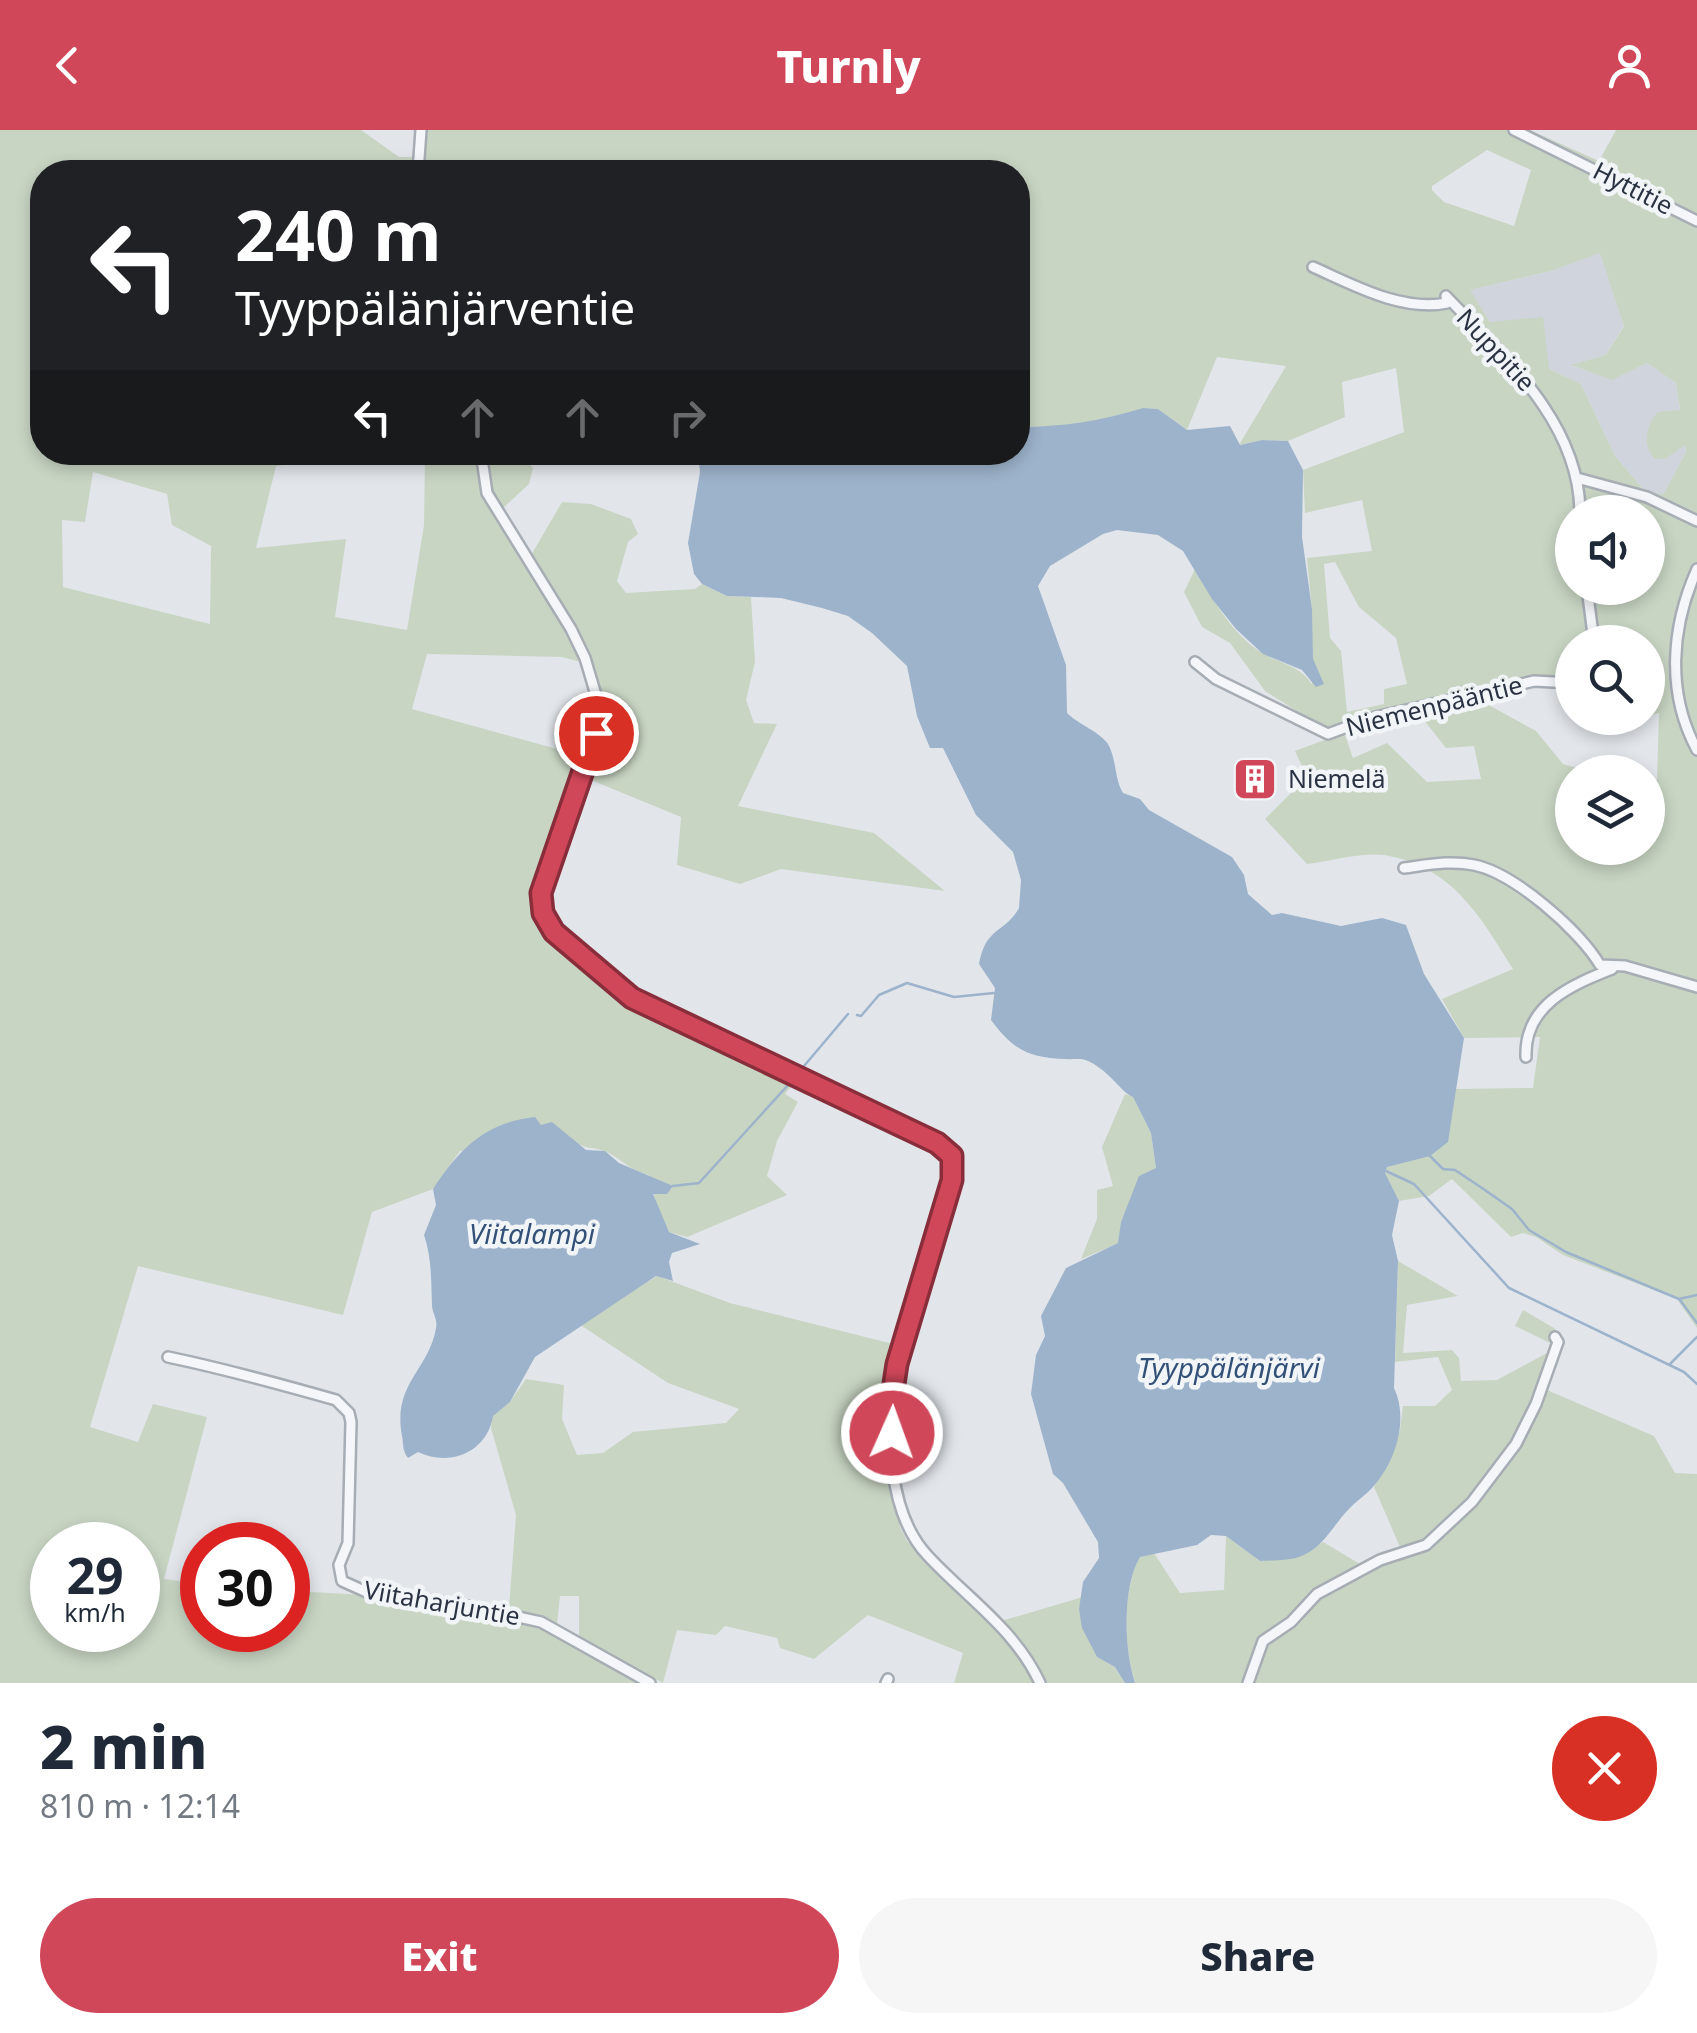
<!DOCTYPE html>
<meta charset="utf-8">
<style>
body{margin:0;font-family:"Noto Sans",sans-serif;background:#f6f6f7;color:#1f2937;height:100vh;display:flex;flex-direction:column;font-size:38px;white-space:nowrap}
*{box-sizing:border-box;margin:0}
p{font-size:32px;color:#747a83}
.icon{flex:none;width:55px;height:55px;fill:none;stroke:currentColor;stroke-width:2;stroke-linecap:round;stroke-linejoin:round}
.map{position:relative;height:1553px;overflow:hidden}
.side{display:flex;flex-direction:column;background:#fff;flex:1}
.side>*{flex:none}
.top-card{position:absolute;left:30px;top:30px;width:1000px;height:305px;border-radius:40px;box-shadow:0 5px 15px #0003;background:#202124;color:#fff;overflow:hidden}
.buttons{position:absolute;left:1555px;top:365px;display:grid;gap:20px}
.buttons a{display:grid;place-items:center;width:110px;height:110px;border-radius:50%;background:#fff;box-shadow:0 5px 15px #0003;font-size:50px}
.speed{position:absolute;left:30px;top:1392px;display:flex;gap:20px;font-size:50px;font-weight:700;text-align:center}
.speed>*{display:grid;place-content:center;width:130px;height:130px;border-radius:50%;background:#fff;box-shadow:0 5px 15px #0003;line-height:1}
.speed small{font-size:25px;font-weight:400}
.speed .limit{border:15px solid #d22;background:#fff;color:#111}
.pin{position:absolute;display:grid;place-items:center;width:85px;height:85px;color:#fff;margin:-42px;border:5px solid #fff;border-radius:50%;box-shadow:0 2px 10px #0007}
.me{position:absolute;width:110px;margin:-55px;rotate:2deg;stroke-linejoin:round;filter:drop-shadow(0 0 8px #0008)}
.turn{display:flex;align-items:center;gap:35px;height:210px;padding:0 40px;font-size:45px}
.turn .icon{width:130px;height:130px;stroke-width:2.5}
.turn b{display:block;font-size:70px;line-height:85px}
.lanes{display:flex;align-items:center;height:95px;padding:0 40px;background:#0003;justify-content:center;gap:50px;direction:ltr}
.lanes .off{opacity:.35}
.round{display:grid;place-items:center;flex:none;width:105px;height:105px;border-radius:52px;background:#f6f6f7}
.summary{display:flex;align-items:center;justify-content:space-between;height:170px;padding:0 40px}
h1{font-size:60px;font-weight:800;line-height:75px}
.cta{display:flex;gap:20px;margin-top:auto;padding:20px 40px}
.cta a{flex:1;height:115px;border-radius:60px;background:#d1475a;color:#fff;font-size:40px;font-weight:800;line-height:115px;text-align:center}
.cta a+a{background:#f6f6f7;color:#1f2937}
header{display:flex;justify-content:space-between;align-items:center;height:130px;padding:0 40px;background:#d1475a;color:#fff;font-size:45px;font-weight:800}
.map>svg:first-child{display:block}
</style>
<header><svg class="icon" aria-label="back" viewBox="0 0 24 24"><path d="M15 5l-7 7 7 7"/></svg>Turnly<svg class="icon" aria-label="person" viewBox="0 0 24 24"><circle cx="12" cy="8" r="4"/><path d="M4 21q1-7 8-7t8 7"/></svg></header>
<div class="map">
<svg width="1697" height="1553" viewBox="0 0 1697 1553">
<rect width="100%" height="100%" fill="#e2e6eb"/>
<path fill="#d0d5dd" d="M1600,122L1624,195L1606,225L1573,236L1612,249L1647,233L1676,253L1686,322L1663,366L1644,360L1615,326L1581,254L1549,239L1490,192L1469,160L1551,141Z"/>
<path fill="#c8d5c3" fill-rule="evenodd" d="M0,0H361L399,27H412L415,0H1530L1599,31L1616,0H1697V1198L1677,1169L1563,1125L1536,1107L1523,1103L1511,1107L1452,1049L1429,1066L1399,1071L1385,1044L1387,1037L1434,1022L1447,1012L1454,959L1533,958L1540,907L1464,908L1442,869L1513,839C1480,786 1452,736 1384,725C1361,722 1331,731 1307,734L1265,689L1307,647L1295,621L1330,608L1329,601L1265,561L1230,513L1202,497L1184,462L1195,439C1212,469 1235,509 1266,525C1285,535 1299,536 1312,554V479L1307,428L1372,421L1362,370L1305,383L1303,340L1404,302L1396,238L1342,252L1345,287L1288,311L1262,310L1239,315L1286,236L1217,227L1187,300L1158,279L1143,278L1106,290L1064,296L1018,297V42H42V322L354,323V327L276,336L256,418L346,409L335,487L407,500L424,395L425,323H521L533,338L529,354L502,379L530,427L562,372L591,374L631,389L638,404L628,412L617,451L626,463L695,459L702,454L727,466L751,467L755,532L746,570L754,593L777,594L738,676L874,703L945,761L781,739L740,754L677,735L681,687L591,650L581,679L532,761L536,781L551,805L646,884L795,951L785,964L798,972L777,1011L767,1046L787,1065L687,1107L669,1102L657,1079L649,1045C628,1040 619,1026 604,1021C590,1016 586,1020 572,1010L460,1021L433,1059L372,1082L343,1185L138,1136L90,1297L138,1312L153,1274L207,1287L164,1449L202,1454V1500H288V1461C370,1465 458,1468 537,1497C573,1510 604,1535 638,1553H0ZM1487,20L1531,40L1514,96L1444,72L1432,60V56ZM1600,123L1624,196L1606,225L1571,235L1612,250L1647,233L1676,253L1680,280L1658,282C1646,295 1642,317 1655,329H1665L1685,315L1686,322L1663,365L1644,360L1615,326L1581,254L1549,239L1543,187L1490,192L1470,160L1551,141ZM93,342L167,364L172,395L211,416L210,494L63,457L62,390L85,392ZM1572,382H1648V458H1572ZM1335,432L1359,477L1396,508L1407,554L1384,559V574L1347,582L1341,521L1330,508L1324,434ZM1572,512H1648V586L1659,583L1657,650H1648V718H1572V642H1591L1563,634L1536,601L1485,573L1483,561L1545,548L1572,551ZM427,524L562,527L595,536L602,584L597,630L412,579ZM1420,585L1446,618L1474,616L1481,649L1427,652L1387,613L1353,628L1344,602L1380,589ZM52,1415H138V1500H52Z
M1125,964L1133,967L1151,1003L1156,1038L1121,1092L1119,1113L1081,1129L1097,1089V1060L1113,1056L1102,1017Z
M1398,1131L1458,1166L1407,1175L1403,1223L1452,1220L1459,1228L1461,1251L1497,1250L1547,1223L1550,1213L1515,1196L1523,1180L1554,1198L1562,1208L1547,1260L1654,1306L1675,1343L1697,1344V1553H1135C1124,1520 1122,1457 1140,1426L1154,1423L1180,1463L1224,1460L1226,1406L1260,1431L1299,1427L1323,1412L1360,1434L1400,1417L1374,1357L1400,1301L1403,1276H1435L1452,1260L1438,1227L1395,1232Z
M657,1146L730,1173L897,1215L886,1269L887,1288L878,1294L885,1349L891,1351L900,1397L907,1411L991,1494L1083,1467L1079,1479L1097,1527L1115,1537L1125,1553H954L963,1523L868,1485L814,1529L780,1518L777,1508L725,1496L716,1505L677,1500L663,1553L579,1507V1466H560L557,1494L509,1478L516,1385L491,1298L492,1286L510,1272L526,1249L564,1255L562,1289L577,1325L603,1323L633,1302L726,1293L739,1279L668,1253L579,1194Z"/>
<path fill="#9db3cb" d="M1143,278L1158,279L1187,300L1230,296L1240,315L1262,310L1288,311L1303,340L1302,407L1312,479L1313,529L1324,554L1316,557L1302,540L1263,524L1236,499L1212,469L1183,421L1158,405L1117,400L1103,404L1050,436L1038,456L1066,535L1067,583C1078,594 1100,602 1108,614C1117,630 1114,648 1123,663L1140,669L1149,680L1232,727L1244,745L1248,764L1272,785L1282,783L1341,796L1382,788L1406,795L1424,844L1464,908L1448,1012L1430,1026L1387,1037L1385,1043L1399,1071L1392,1105L1398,1131L1394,1258C1409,1289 1396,1332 1372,1358C1365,1366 1356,1371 1349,1379C1332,1396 1324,1418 1299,1427C1287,1431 1272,1430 1260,1431L1226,1406L1211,1405L1197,1415L1140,1427C1122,1456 1124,1521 1135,1553H1125L1115,1537L1097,1527L1082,1498L1079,1479L1083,1452L1099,1428L1098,1412L1063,1353L1053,1344L1031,1264L1036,1225L1045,1206L1041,1186L1066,1138L1118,1113L1121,1092L1139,1046L1156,1038L1151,1003L1133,967C1121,962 1109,941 1090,932C1081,927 1076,930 1066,929C1029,928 1013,920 991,890L995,858L979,834C986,796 1004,804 1019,778L1021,750L1013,722L976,685L943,618H930L917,586L907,536L872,503L848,486L822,478L781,468L727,466L702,454L694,444L688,413L700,342L698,323L1018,322V297C1062,297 1101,291 1143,278Z
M535,987L541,995L552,992L586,1020L605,1021L619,1033L673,1056L667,1064H653L669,1102L700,1114L672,1123L669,1132L673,1151L656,1146L535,1227L510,1272L493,1286C487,1323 449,1337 418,1322L408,1328C402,1320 404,1316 402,1306C392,1254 429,1240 436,1198C438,1189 432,1183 432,1175C431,1152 432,1128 424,1105L436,1075L433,1059C459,1019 486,992 535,987Z"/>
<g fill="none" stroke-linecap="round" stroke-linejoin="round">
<path stroke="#9db3cb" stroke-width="2.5" d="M857,885L861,886L879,865L907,853L954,867L994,863
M799,942L848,884
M1430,1026L1443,1039L1455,1040L1482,1058L1512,1079L1529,1100L1566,1122L1679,1169L1697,1165
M1386,1041L1414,1054L1509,1158L1684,1242L1697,1254
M673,1056L699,1053L789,954
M1680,1170L1697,1193
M1670,1234L1697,1207"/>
<g stroke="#a7adb5" stroke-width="14">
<path id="minor" d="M1514,0L1697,91
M418,42L421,0
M1313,137C1353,155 1402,182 1447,173L1446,166C1504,227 1579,292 1580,382
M481,322L487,363L571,499L585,528L596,565V603L588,630L541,763L547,792L632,868L937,1013L952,1026V1049L894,1248C887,1303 887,1383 928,1426C967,1468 1015,1499 1040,1553
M1577,348L1647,367L1697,391
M1697,439C1671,497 1666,563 1697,620
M1587,458L1594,512
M1195,532L1216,549L1328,604L1371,588L1534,551L1572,553
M1404,738C1427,735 1451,730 1474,735C1514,743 1579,800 1600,835L1625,836L1697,857
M1526,927C1524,875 1571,855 1612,839
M168,1227C225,1239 280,1254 336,1270L349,1283L351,1292L348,1413L339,1435L342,1451L371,1464L459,1474L541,1492L650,1553
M886,1553L888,1549
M1248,1553L1263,1511L1291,1492L1317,1464L1380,1430L1426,1415L1472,1372L1516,1314L1536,1274L1558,1212L1555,1207"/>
</g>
<use href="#minor" stroke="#f5f6f9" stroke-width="9"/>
</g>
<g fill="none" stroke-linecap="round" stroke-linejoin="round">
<g stroke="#882e3a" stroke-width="25">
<path id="route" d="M596,603L541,763L543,783L554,802L632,868L937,1013L952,1026V1050L897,1234L890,1280L892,1303"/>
</g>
<use href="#route" stroke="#d1475a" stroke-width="18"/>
</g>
<defs>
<g id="building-square" transform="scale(2.25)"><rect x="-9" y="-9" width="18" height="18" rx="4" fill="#d1475a" stroke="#f2f5f8"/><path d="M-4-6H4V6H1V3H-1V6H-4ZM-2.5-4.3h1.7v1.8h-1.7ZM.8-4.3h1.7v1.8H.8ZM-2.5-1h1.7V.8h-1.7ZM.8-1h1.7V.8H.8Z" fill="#fff"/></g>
</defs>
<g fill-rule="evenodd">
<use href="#building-square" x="1255" y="649"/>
</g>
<g text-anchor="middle" stroke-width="9" stroke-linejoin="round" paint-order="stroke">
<g font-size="25" fill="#2a3343" stroke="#f2f5f8">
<text transform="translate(1633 58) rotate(27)" y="9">Hyttitie</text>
<text transform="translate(1496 220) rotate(47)" y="9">Nuppitie</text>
<text transform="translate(1434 576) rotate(-14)" y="9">Niemenpääntie</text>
<text transform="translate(442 1473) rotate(10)" y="9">Viitaharjuntie</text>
</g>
<g font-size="25" fill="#2a3343" stroke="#f2f5f8" text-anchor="start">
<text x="1288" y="658">Niemelä</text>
</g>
<g font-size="28" font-style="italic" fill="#335178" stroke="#f2f5f8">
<text x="532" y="1114">Viitalampi</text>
<text x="1229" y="1248">Tyyppälänjärvi</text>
</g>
</g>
</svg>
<div class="buttons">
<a><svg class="icon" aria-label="sound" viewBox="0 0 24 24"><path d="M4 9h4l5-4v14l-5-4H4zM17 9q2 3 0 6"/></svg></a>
<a><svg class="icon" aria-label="search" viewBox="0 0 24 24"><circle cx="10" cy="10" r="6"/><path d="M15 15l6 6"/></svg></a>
<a><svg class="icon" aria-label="layers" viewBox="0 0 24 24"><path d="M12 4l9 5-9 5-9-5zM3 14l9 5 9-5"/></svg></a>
</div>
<div class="speed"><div>29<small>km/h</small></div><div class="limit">30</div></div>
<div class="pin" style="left:596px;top:603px;background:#d93025"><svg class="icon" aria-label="arrive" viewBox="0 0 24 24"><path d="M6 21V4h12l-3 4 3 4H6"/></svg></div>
<svg class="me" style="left:892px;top:1303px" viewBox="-20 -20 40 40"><circle r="17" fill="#d1475a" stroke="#fff" stroke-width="3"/><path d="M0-11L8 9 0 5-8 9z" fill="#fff"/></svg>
<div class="top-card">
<div class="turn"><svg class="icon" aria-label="left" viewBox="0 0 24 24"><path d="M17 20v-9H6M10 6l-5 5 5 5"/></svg><div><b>240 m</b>Tyyppälänjärventie</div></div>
<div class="lanes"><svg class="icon" aria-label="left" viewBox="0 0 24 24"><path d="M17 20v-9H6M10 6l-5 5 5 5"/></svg><svg class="icon off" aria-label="ahead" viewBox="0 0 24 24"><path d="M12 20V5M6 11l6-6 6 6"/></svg><svg class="icon off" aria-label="ahead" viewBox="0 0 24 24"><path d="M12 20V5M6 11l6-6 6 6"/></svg><svg class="icon off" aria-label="right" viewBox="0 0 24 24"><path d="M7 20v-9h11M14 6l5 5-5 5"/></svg></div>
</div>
</div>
<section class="side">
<div class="summary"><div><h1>2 min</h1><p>810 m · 12:14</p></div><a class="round" style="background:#d93025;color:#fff"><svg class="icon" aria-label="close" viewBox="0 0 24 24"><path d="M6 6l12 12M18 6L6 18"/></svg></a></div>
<div class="cta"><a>Exit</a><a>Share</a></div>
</section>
